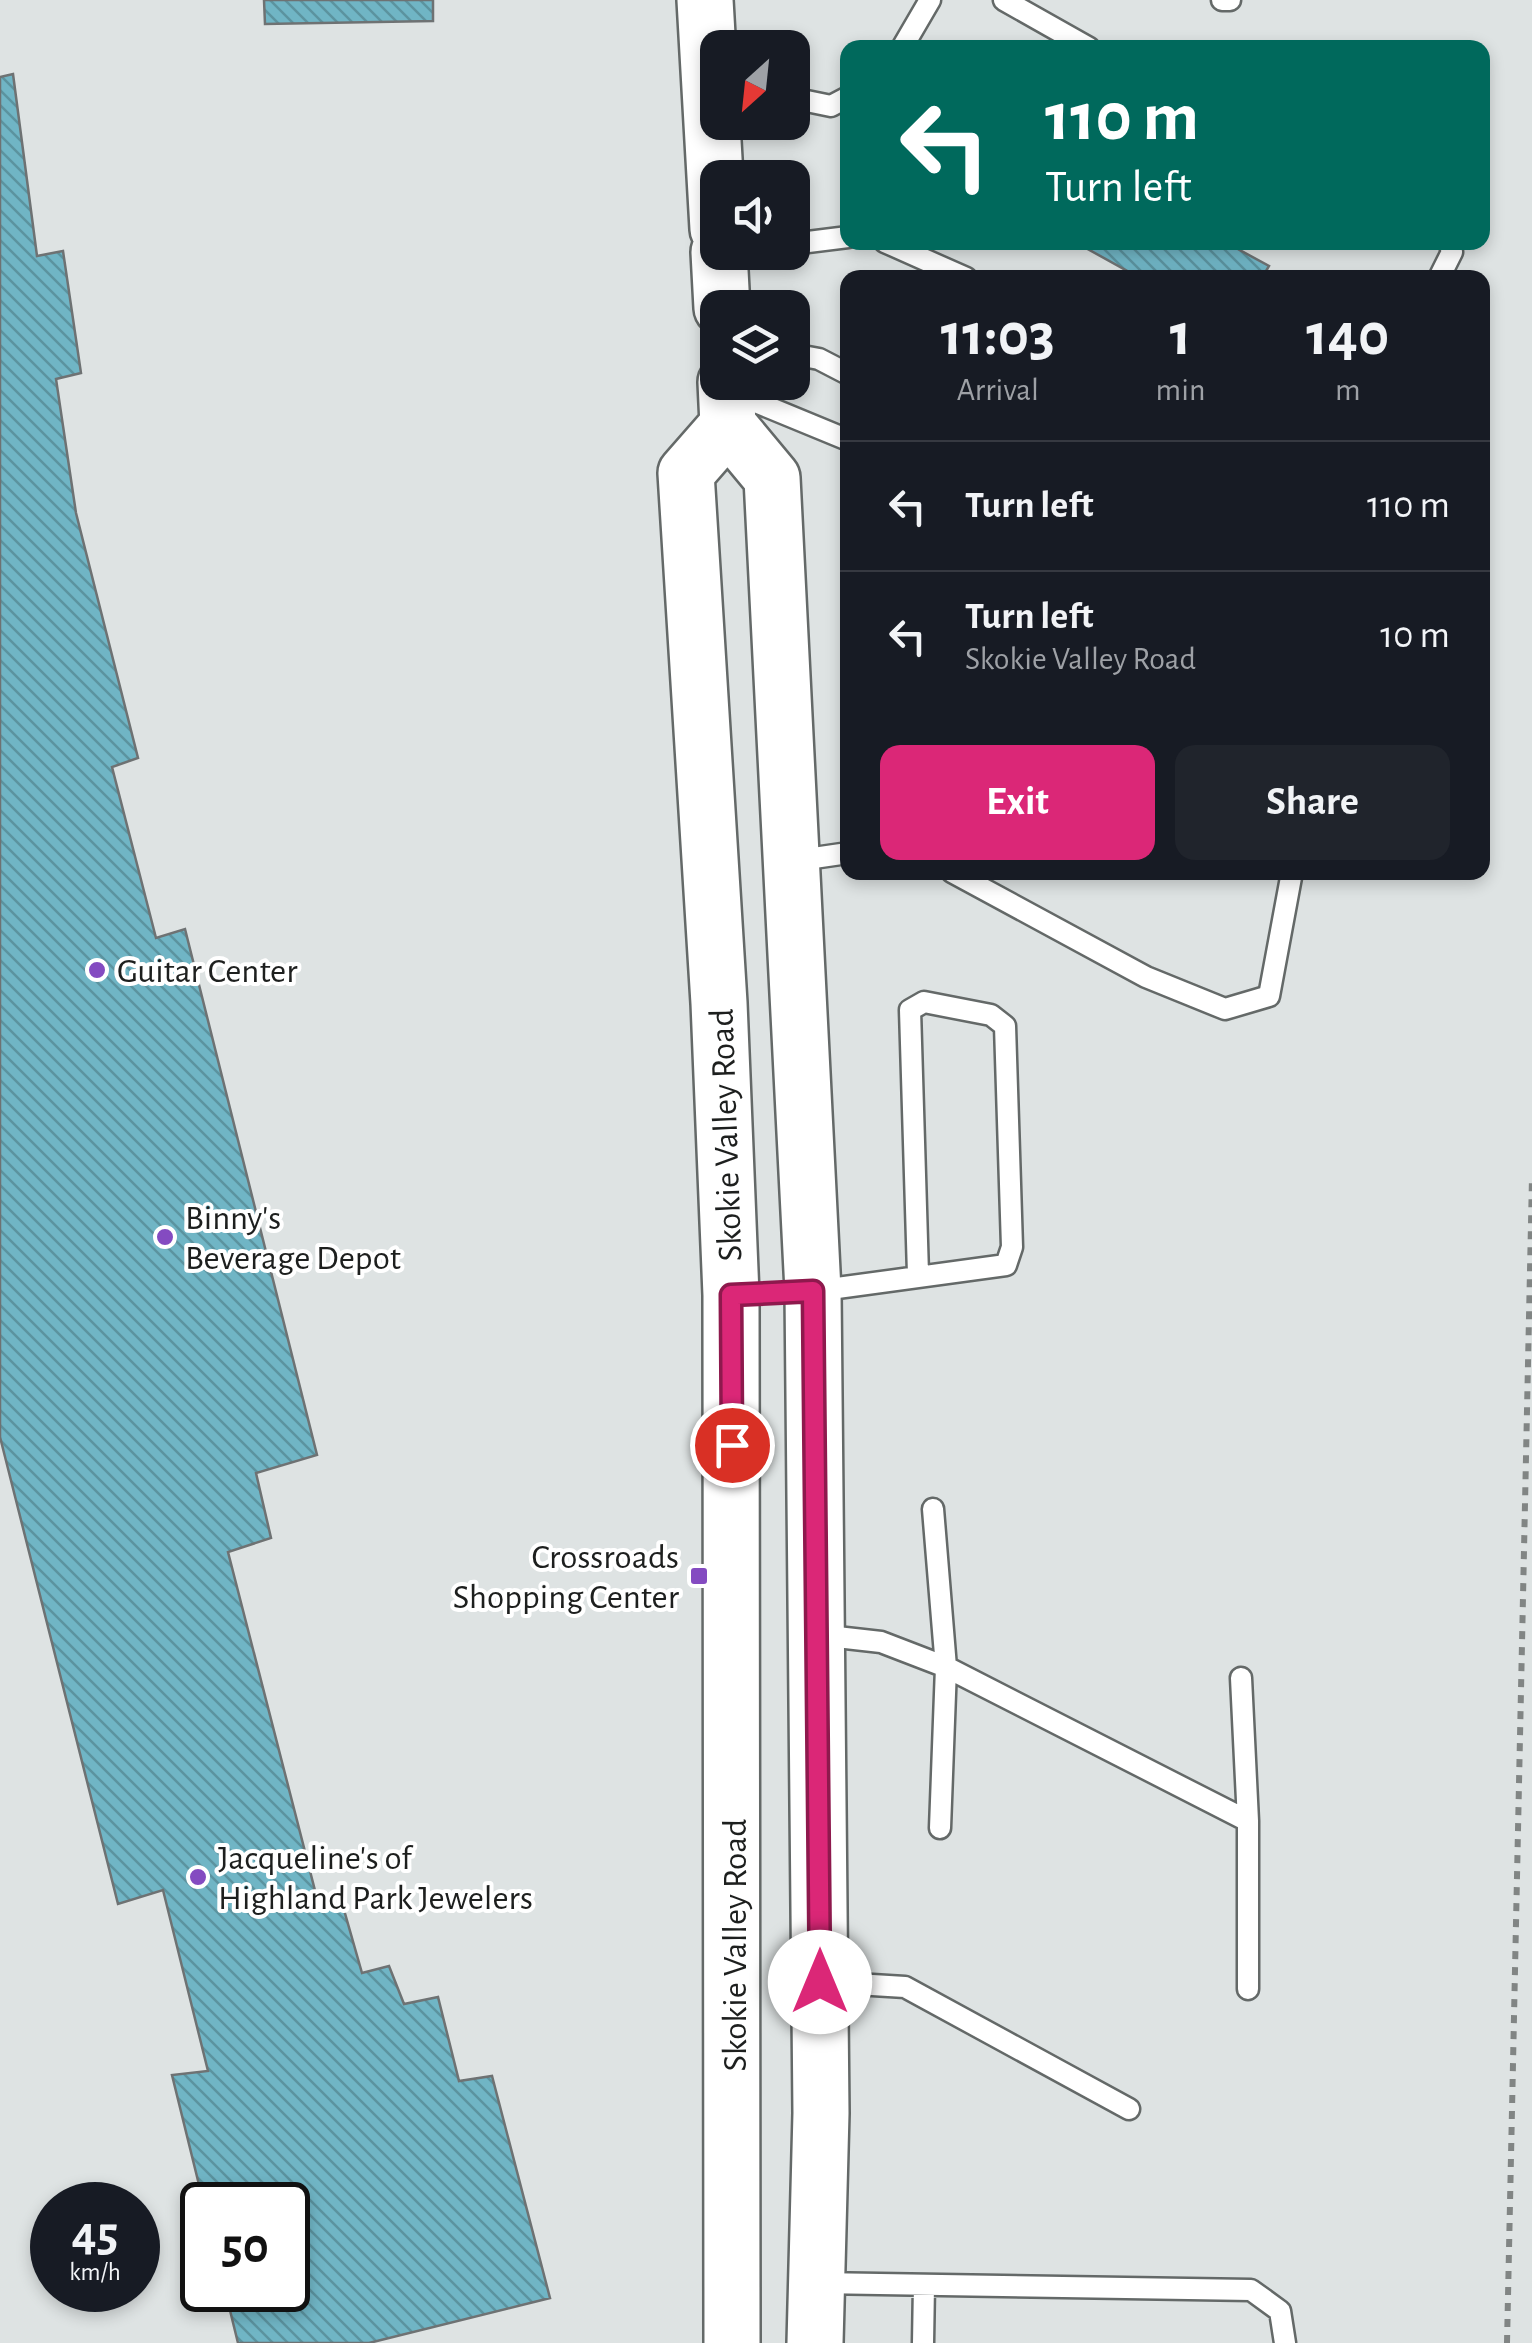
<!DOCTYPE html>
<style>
body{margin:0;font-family:"Alegreya Sans",sans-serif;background:#20242c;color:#f1f3f6;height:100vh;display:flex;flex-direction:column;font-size:38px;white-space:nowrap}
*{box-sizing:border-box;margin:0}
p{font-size:32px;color:#9ea1a6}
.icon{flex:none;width:55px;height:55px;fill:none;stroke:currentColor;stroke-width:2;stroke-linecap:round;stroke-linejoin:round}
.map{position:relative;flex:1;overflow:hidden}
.drawer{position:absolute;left:840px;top:270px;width:650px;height:610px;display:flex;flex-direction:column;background:#171b24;border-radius:20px;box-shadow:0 5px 15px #0003}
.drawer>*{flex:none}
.banner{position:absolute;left:840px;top:40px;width:650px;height:210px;border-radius:20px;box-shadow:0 5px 15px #0003;background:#00695c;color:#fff;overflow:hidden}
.needle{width:65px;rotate:207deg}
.tools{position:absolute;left:700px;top:30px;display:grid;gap:20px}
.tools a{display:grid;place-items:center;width:110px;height:110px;border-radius:20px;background:#171b24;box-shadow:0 5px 15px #0003;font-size:50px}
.speed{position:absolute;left:30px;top:2182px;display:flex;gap:20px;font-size:50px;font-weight:700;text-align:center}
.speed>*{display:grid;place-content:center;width:130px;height:130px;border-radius:50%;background:#171b24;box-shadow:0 5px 15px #0003;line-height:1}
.speed small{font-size:25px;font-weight:400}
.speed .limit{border:5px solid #111;border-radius:15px;background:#fff;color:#111}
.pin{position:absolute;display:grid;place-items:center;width:85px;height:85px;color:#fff;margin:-42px;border:5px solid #fff;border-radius:50%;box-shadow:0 2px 10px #0007}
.me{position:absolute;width:110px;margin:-55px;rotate:0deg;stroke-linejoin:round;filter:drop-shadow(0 0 8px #0008)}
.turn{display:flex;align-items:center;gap:35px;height:210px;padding:0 40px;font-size:45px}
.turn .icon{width:130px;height:130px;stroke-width:2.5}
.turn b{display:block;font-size:70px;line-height:85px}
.eta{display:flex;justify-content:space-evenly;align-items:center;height:170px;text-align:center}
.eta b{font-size:60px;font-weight:600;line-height:70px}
.cta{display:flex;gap:20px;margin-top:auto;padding:20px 40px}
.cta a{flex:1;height:115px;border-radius:20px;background:#db2777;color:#fff;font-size:40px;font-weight:600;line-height:115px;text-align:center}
.cta a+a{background:#20242c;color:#f1f3f6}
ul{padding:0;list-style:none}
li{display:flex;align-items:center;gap:30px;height:130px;padding:0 40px;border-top:2px solid #363941}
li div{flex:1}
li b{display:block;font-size:38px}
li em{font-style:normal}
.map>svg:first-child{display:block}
</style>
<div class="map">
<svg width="1532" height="2343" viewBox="0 0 1532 2343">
<defs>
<pattern id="building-back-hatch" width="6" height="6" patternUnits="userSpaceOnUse" patternTransform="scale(2.5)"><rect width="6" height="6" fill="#70b5c5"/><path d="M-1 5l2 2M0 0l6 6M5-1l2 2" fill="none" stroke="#5b939f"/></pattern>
</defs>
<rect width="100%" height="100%" fill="#dee3e3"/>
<path fill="url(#building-back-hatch)" stroke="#6e7273" stroke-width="2.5" d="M264,0H433V21L265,24Z
M13,74L37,256L63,251L81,373L56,379L76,513L138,758L112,767L156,938L185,929L317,1455L256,1473L271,1538L228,1552L319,1906L342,1903L362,1973L389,1966L404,2004L438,1997L459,2081L492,2076L550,2298L369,2343H238L225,2290H288V2205H204L172,2075L208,2071L163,1890L118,1904L0,1437V77Z
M1075,242H1225L1269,266L1262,278H1140Z"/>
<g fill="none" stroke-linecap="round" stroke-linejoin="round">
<g stroke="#646968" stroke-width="25">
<path id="service" d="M1004,0L1089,48
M1222,0H1230
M902,48L930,0
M792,98L831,106L848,97
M885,242L966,278
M792,244L848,237
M1439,278L1452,252L1449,242
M792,354L819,359L848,374
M729,391L848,440
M793,861L848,853
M952,872L1146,977L1225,1009L1269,996L1292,872
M815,1291L1006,1265L1012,1247L1005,1026L991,1015L924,1002L910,1010L918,1274
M933,1509L946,1667L940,1828
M819,1635L881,1642L946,1667L1248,1821V1989
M1241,1678L1248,1821
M823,1982L905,1987L1129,2109
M818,2283L1251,2290L1280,2311L1285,2343
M923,2343L924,2285"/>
</g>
<g stroke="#646968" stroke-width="60">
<path id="secondary" d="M705,0L718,229
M719,252L722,308
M726,382L728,425L772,478L813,1291L821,2113L815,2343
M728,425L686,473L719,1003L731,1295L732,2343"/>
</g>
<path stroke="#818584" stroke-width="6" stroke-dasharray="8 8" stroke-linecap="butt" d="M1507,2343L1532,1177"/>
<use href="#service" stroke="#fff" stroke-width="20"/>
<use href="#secondary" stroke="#fff" stroke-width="55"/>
</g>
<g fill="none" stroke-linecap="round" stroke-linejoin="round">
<g stroke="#8e194d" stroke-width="25">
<path id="route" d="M732,1445L731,1295L813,1291L820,1982"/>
</g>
<use href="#route" stroke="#db2777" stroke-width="18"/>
</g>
<g fill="#844bc1" stroke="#fff" stroke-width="4">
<circle cx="97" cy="970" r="10"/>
<circle cx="165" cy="1237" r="10"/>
<rect x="689" y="1566" width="20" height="20" rx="5"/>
<circle cx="198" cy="1877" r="10"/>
</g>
<g text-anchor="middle" stroke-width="8" stroke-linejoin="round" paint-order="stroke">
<g font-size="35" fill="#1d1f1e" stroke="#fff" text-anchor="start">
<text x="117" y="982">Guitar Center</text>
<text x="185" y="1229">Binny's<tspan x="185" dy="40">Beverage Depot</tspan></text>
<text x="679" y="1568" text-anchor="end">Crossroads<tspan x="679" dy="40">Shopping Center</tspan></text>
<text x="218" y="1869">Jacqueline's of<tspan x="218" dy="40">Highland Park Jewelers</tspan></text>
</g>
<g font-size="35" fill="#1d1f1e" stroke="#fff">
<text transform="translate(725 1135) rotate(-92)" y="12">Skokie Valley Road</text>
<text transform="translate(734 1945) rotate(-90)" y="12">Skokie Valley Road</text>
</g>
</g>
</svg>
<div class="tools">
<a><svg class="needle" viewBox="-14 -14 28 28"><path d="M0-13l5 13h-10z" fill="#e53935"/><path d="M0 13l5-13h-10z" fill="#9ea1a6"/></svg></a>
<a><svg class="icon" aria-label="sound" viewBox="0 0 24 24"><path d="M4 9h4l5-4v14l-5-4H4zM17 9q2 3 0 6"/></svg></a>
<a><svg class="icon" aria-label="layers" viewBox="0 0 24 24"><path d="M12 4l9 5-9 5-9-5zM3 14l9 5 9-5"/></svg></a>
</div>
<div class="speed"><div>45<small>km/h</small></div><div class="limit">50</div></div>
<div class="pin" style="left:732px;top:1445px;background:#d93025"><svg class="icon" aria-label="arrive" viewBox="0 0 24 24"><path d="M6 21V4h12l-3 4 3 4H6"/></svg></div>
<svg class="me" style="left:820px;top:1982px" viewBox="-20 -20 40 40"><circle r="19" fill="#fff"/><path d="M0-13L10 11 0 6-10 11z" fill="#db2777"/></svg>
<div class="banner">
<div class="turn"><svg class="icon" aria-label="left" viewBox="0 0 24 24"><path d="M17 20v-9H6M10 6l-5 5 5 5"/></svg><div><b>110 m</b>Turn left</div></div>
</div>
<section class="drawer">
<div class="eta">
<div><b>11:03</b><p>Arrival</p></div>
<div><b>1</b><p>min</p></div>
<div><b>140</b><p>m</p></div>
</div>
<ul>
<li><svg class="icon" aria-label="left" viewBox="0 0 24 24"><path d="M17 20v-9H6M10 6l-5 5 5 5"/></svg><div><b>Turn left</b></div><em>110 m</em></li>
<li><svg class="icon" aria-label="left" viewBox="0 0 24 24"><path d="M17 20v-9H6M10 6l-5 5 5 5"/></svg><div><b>Turn left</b><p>Skokie Valley Road</p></div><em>10 m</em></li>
</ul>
<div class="cta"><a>Exit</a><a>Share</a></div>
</section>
</div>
